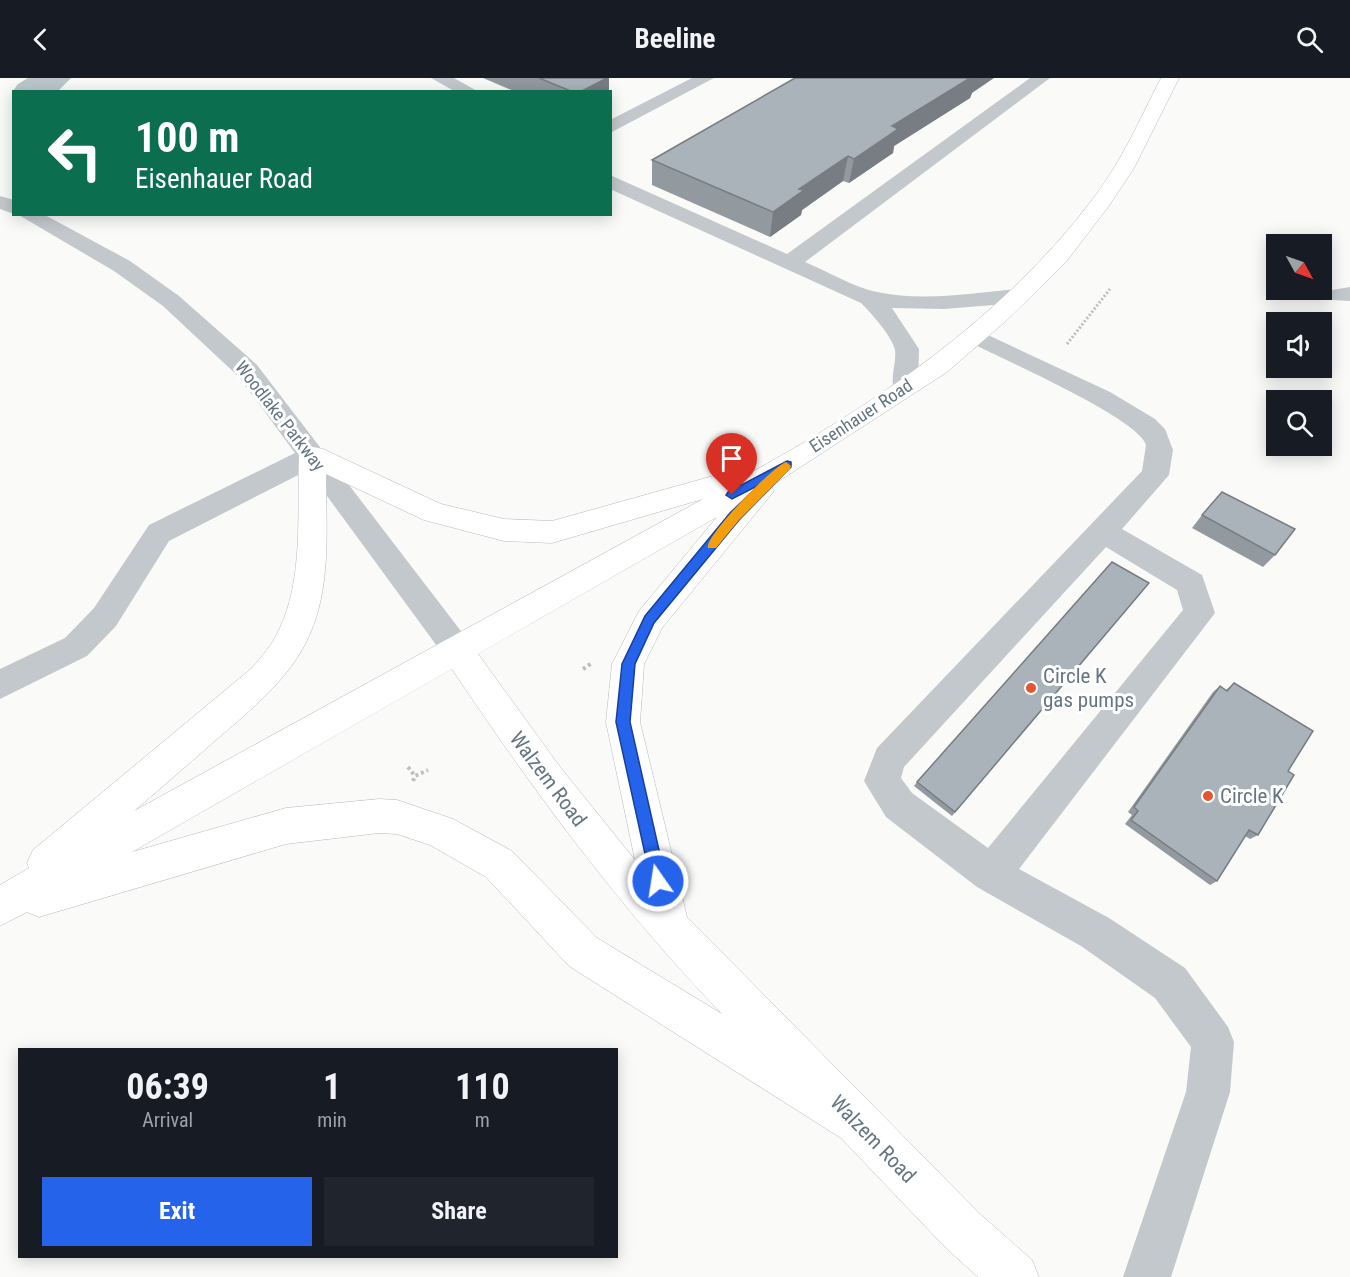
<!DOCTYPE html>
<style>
body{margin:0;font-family:"Roboto Condensed",sans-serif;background:#20242c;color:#f1f3f6;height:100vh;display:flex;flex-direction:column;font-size:22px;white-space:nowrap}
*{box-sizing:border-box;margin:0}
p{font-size:20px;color:#9ea1a6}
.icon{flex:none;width:33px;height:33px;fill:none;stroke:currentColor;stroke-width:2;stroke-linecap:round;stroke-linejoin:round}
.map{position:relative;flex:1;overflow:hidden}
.drawer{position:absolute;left:18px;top:970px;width:600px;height:210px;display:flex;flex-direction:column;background:#171b24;border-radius:0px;box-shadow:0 3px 15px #0003}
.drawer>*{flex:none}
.top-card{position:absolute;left:12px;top:12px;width:600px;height:126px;border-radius:0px;box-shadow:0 3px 15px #0003;background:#0b6e4f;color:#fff;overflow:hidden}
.needle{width:39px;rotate:130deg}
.tools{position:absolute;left:1266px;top:156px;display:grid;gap:12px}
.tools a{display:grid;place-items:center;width:66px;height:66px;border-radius:0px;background:#171b24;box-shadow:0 3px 15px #0003;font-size:30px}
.pin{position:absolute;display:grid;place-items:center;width:51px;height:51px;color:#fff;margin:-62px -26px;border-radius:50% 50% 50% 0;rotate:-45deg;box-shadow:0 0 6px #0007}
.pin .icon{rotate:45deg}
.me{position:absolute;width:66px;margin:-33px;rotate:347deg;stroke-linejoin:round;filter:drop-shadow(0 0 4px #0008)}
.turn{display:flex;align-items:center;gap:21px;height:126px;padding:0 24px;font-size:27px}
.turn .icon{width:78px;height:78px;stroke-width:2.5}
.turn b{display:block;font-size:42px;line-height:51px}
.eta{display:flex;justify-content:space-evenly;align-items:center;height:102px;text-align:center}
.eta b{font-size:36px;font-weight:700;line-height:42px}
.primary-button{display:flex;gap:12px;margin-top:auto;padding:12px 24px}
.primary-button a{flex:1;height:69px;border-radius:0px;background:#2563eb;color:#fff;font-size:24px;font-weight:700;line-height:69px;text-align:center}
.primary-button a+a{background:#20242c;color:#f1f3f6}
header{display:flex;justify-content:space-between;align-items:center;height:78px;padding:0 24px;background:#171b24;font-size:27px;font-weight:700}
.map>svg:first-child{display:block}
</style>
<header><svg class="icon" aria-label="back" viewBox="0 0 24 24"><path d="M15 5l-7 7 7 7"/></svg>Beeline<svg class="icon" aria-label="search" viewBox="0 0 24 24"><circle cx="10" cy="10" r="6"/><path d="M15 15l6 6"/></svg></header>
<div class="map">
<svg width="1350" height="1199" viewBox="0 0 1350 1199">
<rect width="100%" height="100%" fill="#fafaf8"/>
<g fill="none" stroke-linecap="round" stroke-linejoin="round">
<path fill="#bbc7cb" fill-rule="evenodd" d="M28,0H71L57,14H14V16L12,14L18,6Z"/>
<g stroke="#b5babe" stroke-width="1">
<path id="major" d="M1161,0H1179L1134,90L1108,129L1066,184L1007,242L947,294L771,408L774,413L662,550L644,586L640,644L687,839L980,1136L1032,1182L1039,1199H978L946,1170L841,1060L569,888L486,799L430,767L397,756L379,755L286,766L39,839L27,834L0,848V807L29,790L27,785L33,772L252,590C262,578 273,566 279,552C304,500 297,435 299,378L303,371L313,369L323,371L441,426L504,441L552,443L731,393L743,399C873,328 1002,241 1092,122C1121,85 1140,41 1161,0ZM326,396L424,442L504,463L552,465L703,421L134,733C162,709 190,685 217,661C260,624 303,590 318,533C330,489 326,441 326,396ZM717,439L639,533L612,586L606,644L635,782L560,689L478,576ZM452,591C535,715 619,829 722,936L597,860L512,773L453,741L397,722L379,721L286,730L132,774Z"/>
</g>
<path stroke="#bbbfc2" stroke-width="3" stroke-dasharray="2 2" stroke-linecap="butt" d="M1067,266L1110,211"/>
<path stroke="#bbbfc2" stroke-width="4" stroke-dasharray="3 3" stroke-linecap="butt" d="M583,591L592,585
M408,689L415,698
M413,703L415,698L428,692"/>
<path fill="#c3c8cc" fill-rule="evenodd" d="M431,0H454L479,14H456Z
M692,0H714L610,55V42Z
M1030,0H1050L805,184C827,193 853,209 877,214C923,224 973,215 1019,211L1027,213L1030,218L1027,223L1019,225L944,231L892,230L919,271L918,309L914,315L905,317L896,315C888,302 897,286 895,272C892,258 871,235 861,225L610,111V97L787,176Z
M0,118L14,122V136L0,131Z
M17,136H43L130,183L179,218L257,287L467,561L472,570L467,579L456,583L445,579L308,392L169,463L116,548L87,578L0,621V591L65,560L94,530L149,447L295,375L239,299L163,228L114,193Z
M1350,209V223L1332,222L1329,217L1332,212Z
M975,251L1110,314L1155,341L1165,351L1173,372L1169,397L1122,451L1202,497L1215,535L1019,791L1109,840L1185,890L1228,949L1234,964L1230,1014L1171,1199H1123L1186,1014L1191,969L1155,920L1081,868L977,809L886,739L864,703L877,670L1142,393L1146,367C1140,341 996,278 967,263L963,258L967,253ZM1106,469L1177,512L1183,532L988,770L912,715L901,700L904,689Z"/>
<use href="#major" fill="#fff" fill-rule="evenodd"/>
</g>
<path fill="#929a9f" d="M483,0H609V14H516Z
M972,15L970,20L894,68L893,75L849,105L843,103L802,132L801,137L770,159L652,107V82Z
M1202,437L1275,477L1263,489L1192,450Z
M1144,511L952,738L914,708L917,704Z
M1234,605L1288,693L1258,757L1250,761L1245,758L1217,803L1210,807L1125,746L1132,737L1128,734L1213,614L1220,608L1226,612Z"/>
<path fill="#777d82" d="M607,0H609V14H580Z
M970,0H994L972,15L970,20L894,68L893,75L849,105L854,81L892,48Z
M848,78L843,103L802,132L801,137L770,159L773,134L799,111Z"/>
<path fill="#aab3b9" stroke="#777d82" stroke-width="1.5" d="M539,0H607L580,14H573Z
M795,0H970L892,48L898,51L854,81L848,78L799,111L804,112L773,134L652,82Z
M1222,414L1295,451L1275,477L1202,437Z
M1112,484L1149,505L955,734L917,704Z
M1234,605L1313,653L1288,693L1294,697L1258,757L1249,752L1217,803L1131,742L1138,733L1134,729L1220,608L1227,613Z"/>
<path fill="#2563eb" stroke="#184099" stroke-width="1.5" d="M787,383L791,384V389L739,442L654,545L635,586L630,644L666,803L664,808L658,811L653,808L651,803L616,644L622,586L645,538L730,435L759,407L732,421L726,417L728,414Z"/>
<path fill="#f59e0b" d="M786,384L791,388L790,391L739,442L716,470H708C704,459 772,389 786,384Z"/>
<g fill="#e4572e" stroke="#fff" stroke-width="2">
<circle cx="1031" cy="610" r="6"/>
<circle cx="1208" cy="718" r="6"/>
</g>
<g text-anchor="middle" stroke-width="6" stroke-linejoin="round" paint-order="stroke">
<g font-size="18" fill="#657683" stroke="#fff">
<text transform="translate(280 338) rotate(52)" y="6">Woodlake Parkway</text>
<text transform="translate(861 338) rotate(-33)" y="6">Eisenhauer Road</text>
</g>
<g font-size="21" fill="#657683" stroke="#fff" text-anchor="start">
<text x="1043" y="605">Circle K<tspan x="1043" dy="24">gas pumps</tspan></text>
<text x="1220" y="725">Circle K</text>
</g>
<g font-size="21" fill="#657683" stroke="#fff">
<text transform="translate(548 701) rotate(53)" y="7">Walzem Road</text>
<text transform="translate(873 1061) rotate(46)" y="7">Walzem Road</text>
</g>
</g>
</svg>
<div class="tools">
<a><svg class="needle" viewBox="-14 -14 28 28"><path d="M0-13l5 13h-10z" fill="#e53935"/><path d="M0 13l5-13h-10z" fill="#9ea1a6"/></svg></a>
<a><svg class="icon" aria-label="sound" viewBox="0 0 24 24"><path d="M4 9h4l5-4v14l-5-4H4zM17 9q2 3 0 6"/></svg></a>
<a><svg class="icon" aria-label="search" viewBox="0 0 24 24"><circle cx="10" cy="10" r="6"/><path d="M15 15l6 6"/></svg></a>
</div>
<div class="pin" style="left:732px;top:417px;background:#d93025"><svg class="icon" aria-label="arrive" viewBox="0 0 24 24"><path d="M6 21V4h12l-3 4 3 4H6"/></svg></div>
<svg class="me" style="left:658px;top:803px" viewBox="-20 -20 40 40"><circle r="17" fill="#2563eb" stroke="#fff" stroke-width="3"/><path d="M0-11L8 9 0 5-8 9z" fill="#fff"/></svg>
<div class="top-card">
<div class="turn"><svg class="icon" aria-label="left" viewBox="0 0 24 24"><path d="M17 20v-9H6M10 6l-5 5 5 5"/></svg><div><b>100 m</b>Eisenhauer Road</div></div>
</div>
<section class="drawer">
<div class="eta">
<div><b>06:39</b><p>Arrival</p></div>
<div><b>1</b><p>min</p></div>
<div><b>110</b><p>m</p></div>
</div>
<div class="primary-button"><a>Exit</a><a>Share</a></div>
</section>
</div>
